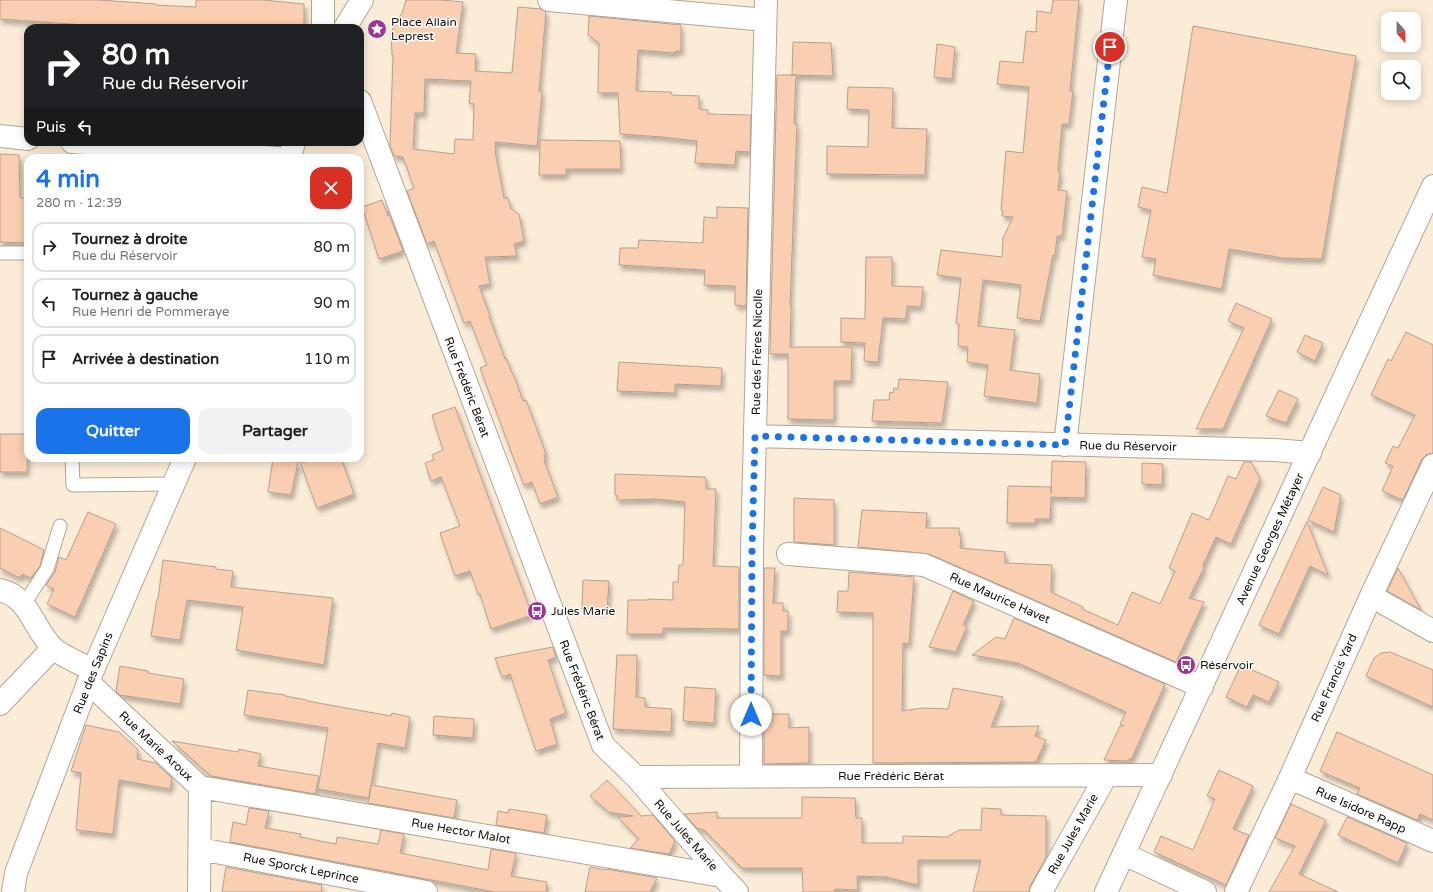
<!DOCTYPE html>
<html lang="fr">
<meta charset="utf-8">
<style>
body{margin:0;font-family:"Varela Round",sans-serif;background:#f2f2f2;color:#222;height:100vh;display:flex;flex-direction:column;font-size:15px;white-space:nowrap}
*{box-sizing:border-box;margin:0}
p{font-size:13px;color:#767676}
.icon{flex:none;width:22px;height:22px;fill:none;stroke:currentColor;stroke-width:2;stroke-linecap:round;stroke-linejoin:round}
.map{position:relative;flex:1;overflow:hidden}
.sheet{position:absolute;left:24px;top:154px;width:340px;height:308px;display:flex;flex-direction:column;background:#fff;border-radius:12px;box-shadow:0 2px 10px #0003}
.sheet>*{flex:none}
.banner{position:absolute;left:24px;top:24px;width:340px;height:122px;border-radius:12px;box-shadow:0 2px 10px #0003;background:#202124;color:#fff;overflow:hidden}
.needle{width:26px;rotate:158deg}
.buttons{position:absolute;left:1381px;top:12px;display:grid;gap:8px}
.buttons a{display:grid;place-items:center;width:40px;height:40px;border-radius:8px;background:#fff;box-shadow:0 2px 10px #0003;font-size:20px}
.pin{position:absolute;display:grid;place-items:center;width:34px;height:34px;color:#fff;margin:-17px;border:2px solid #fff;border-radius:50%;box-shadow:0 1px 4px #0007}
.me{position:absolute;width:44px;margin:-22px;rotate:0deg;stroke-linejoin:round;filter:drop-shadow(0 0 3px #0008)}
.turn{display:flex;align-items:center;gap:14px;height:84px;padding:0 12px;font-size:18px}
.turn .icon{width:52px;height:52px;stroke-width:2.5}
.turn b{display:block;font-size:28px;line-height:34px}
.then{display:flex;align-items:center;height:38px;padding:0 12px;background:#0003;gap:8px;font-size:15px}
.round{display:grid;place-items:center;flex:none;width:42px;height:42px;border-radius:12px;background:#f2f2f2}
.headline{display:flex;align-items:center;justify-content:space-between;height:68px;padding:0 12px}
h1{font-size:24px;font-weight:800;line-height:30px;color:#1a73e8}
.primary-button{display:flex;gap:8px;margin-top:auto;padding:8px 12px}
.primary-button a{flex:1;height:46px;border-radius:12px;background:#1a73e8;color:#fff;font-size:16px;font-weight:800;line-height:46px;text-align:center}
.primary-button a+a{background:#f2f2f2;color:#222}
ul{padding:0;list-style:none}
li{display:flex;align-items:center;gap:12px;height:50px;margin:0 8px 6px;padding:0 4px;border:2px solid #e0e0e0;border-radius:12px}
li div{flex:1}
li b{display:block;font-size:15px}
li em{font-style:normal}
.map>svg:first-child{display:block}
</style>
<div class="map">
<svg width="1433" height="892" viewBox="0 0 1433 892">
<defs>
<filter id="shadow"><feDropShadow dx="2.5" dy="4.5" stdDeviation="2" flood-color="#0004"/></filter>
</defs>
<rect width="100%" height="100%" fill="#fbecd8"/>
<path fill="#faceb0" stroke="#b4a092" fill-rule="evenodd" filter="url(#shadow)" d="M0,0H99L156,4V5L196,7V0H263L304,4V28H99V26L0,19Z
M406,0H442L463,2L456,53L476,54L475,71L512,73L518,7L541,9L546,12L539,91H542L537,146L495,142L496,151H495L504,198H508L511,209L519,214L524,241L514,244L517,256L485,257L490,284L479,286L490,316H489L505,359L506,358L512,373H513L523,401L526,400L546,454L544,455L546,461H544L558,497L540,504L532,482L524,485L512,454L480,368L487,365L470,321L464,323L434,241L427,244L407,191L414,188L403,157L394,156L390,146L393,55H392L391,32L402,13ZM425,79L471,81L469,103L474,104L473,140L455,139L454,154L413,149L415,113H424Z
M1053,0H1079L1070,91H1073L1069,124H1062L1058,171L1060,172L1058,190L1067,191L1062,236H1057L1055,256L1053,255L1040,321L1017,318L1021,285L983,280L978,326L1015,330L1010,370L1040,374L1037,403L984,396L988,365L967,362L968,347L958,346L959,324L956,323L961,278L937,275L941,250L1002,257L1003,238L1013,217L1002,216L1003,211L1001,210L1006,151L1023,153L1029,87L997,84L1000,61L1023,63L1026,31L1036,32L1037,11L1051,13Z
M589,16L681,25V51H676L674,53L638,50L636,91L671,92L672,95L699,96V109L708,110V114L751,115L750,152L736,151L735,165L695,163L697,141L663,137L620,134L618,93H598L599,43L588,35Z
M1193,26L1356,56L1322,259L1283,258L1229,249L1222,289L1153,275L1156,259L1142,257L1151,210L1138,207L1142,187L1167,193Z
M793,42L831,43L833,76L792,75Z
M937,44L955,47L952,79L934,77Z
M777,75H796L794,124H797L790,305H791L790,347H852L851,381H834V420L788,419V354H770Z
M848,87L893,88L892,128L927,129L925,175L827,174V146L868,147L869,110L847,109Z
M540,140L620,141L621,169H566V175H539Z
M0,154L19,155L20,198H28V243L0,242Z
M382,200L388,216V211L403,251L379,259L362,207Z
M717,207L748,208L746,306L735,305V286L704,285L705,270L619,265L620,248H638L639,240L703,243L704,217L717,218Z
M866,257H892V286L923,287L921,307L907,306L906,319L883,318L878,362L864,361L865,343L841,342V318L865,319Z
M1236,303L1272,319L1223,429H1196L1244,328L1228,321Z
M1406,332L1433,345V453L1426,455L1422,459L1403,500L1382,491L1393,466L1385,463L1393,446L1398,448L1415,415L1371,395L1388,359L1391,361Z
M1305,335L1323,343L1315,361L1297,352Z
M619,362L722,368L721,386L675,384V393L617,391Z
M899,379L948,382L942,423L872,421L874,400H889L890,392L893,393L894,388L898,389Z
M1279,390L1298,399L1286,423L1266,416Z
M455,407L532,615L491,629L480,594H478L470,571L455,576L440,533L460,526L441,477L431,481L425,463L434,460L432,455L443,450L432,415Z
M0,434H28L27,472H0Z
M304,458H341L354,494L317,508L300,462H306Z
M273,459L298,462L291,495L268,492Z
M1052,461L1086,462L1085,498L1051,497L1050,519H1035V523H1007L1008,486L1051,487V493Z
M1244,462H1251L1260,479L1231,544L1216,537L1203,565L1204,568L1189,598L1204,602L1176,662L929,554L858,547L862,510L927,513L926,528H959V535L961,536L960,548L1005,552V563L1052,565L1051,592L1083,607L1082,609L1118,625L1132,592L1160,604L1175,571L1169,568L1192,513L1209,520L1228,476L1236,479Z
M1142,463L1163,464L1162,485L1142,484Z
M615,474L705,477L706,478V489H716L713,566L739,567V629L663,628V634H627L628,600H648V599L673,600V582H678L679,565H683L685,502L656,499L617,500V495H615Z
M1323,487L1341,495L1334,532L1308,520Z
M794,498L834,500V545L794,542Z
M88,512L116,524L75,617L47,604L54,589L46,585L55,572L59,557L66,560Z
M1307,521L1328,575L1310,566L1279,634L1259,625Z
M0,528L44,550L40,566L31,578L22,574L20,578L0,568Z
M163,560L216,567V569L233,571L231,587L333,598L324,665L236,650L243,607L187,600L180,640L151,636L157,599H158Z
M764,568H775L773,603H783V611H788V631H781V676L764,675Z
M1398,568L1421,610L1387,591Z
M849,572L914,577L909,644L903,643L902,711L923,708L948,709L953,688L1003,697L991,727L1039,726L1035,736L1046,740L1036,762L873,763V613L837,612L838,591H848Z
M583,580L609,581L607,610L582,609Z
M953,591L974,601L963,625L967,626L956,652L929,647Z
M1014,618L1165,684L1132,758L1126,761L1104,760L1120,726H1124L1120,724L1126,712L1018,663L972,655L996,637L1005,639Z
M553,647L556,657L548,660L566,713L550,719L557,744L536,751L510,674L502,677L495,658Z
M1390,652L1433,670V707L1366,676L1374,658L1381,653Z
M617,655H637L636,697L645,698V707L672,709L671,732L613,729Z
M1241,665L1279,682L1269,702L1253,695L1247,707L1226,697Z
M120,666L148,671V673L184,679L180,704L120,695L116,691Z
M685,687L716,689L714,723L683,721Z
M248,690L285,695V696L307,700V701L391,716L392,713L410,717L405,748L378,743L369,798L318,789L328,728L244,715Z
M764,714H789V728L809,727V763L764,764Z
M434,716L474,719L473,738L433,735Z
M86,725L119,732L138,750L137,759L156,763L172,778L170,789L119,780L113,834L76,830L81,773L71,771Z
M1337,732L1433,775V820L1420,814L1417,820L1357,794L1360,788L1320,771Z
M172,741L238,752L239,749L261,754L258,766L319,776L315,794L211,776Z
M1219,770L1253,786L1233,829L1249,835L1226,885L1154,852L1161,836L1193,850L1215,799L1207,796Z
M607,780L641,816L653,815L675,841L669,854L630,848L639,839L618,817L633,816L609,812L590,796Z
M371,785L457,800L454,818L368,803Z
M802,797L855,798L856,818H862V843H903V836L947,837L959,830H981L982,808L1001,809V815L1046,816V858L1030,886L1029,892H973L981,860H918V885L886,877L857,876L858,890L835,889L834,892H803L802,868H742L704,830L697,828L684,814L717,812V818H802Z
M1291,804L1326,820L1299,874L1338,892H1269L1295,846L1275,838Z
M249,808L269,811L265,828L301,834L300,837L336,844L337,837L378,844L381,830L404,834L400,853L488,870L491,849L516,853L511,876L547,882L546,892H495L230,842L233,822L246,825Z
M509,809L547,815L544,833L496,825L498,811L508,813Z
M1347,817L1407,843L1398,863L1338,835Z
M226,867L322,885L321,892H222Z
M590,867L606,870L607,869L657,878L650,892H585Z"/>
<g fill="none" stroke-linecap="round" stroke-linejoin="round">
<g stroke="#b2a592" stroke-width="15">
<path id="service" d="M0,253H28
M72,458L73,485L174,484
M24,604L47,569L60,526"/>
</g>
<g stroke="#b2a592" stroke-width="24">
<path id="minor" d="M549,0L765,20
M323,28V0
M345,28L362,0
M360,101L603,745L636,777L1161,775
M0,136L28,139
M72,142L277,158
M290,158L294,142
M755,436L1275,450L1310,453
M1065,445L1116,0
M788,554L924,565L1202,687
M0,590C30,597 33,629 53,648C60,655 83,665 93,670
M1371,596L1433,631
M88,682L200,787L199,892
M0,704L53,648
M636,777L722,876L737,892
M751,777L752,551L766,0
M1290,778L1433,841
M200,787L722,876
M200,849L426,892
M1124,854L1205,892
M13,892L16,873L93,670L185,458
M1041,892L1106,776
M1236,892L1290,778L1371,596L1433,465"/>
</g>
<g stroke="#b2a592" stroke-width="24">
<path id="tertiary" d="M1106,892L1433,186"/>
</g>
<use href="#service" stroke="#fff" stroke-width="13"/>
<use href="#minor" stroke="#fff" stroke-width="22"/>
<use href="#tertiary" stroke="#fff" stroke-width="22"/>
</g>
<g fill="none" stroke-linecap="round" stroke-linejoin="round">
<path stroke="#1a73e8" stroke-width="7" stroke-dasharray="0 12.6" d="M751,715L752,551L755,436L1065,445L1110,47"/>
</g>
<defs>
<g id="sight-disc" transform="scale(1)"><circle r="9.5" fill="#9d3598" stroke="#fff"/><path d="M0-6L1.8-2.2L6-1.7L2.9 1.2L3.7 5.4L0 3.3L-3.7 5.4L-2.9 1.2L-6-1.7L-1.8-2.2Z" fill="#fff"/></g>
<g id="bus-disc" transform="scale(1)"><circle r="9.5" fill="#9d3598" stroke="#fff"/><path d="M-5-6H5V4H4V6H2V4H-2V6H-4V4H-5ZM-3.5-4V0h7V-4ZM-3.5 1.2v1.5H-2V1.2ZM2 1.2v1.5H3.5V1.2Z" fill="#fff"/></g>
</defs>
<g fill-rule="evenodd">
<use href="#sight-disc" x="377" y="29"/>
<use href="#bus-disc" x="537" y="611"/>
<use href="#bus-disc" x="1186" y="665"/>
</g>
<g text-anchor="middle" stroke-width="3" stroke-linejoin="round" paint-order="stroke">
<g font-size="12" fill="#151009" stroke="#fff" text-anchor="start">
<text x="391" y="26">Place Allain<tspan x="391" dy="14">Leprest</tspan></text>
<text x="551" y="615">Jules Marie</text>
<text x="1200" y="669">Réservoir</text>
</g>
<g font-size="12" fill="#151009" stroke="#fff">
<text transform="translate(757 352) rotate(-89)" y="4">Rue des Frères Nicolle</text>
<text transform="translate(467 387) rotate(69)" y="4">Rue Frédéric Bérat</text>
<text transform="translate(1128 446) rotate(1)" y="4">Rue du Réservoir</text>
<text transform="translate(1270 539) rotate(-65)" y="4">Avenue Georges Métayer</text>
<text transform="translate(1000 598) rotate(24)" y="4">Rue Maurice Havet</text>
<text transform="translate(93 673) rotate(-68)" y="4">Rue des Sapins</text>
<text transform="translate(1334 678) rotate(-66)" y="4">Rue Francis Yard</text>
<text transform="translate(582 690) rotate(69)" y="4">Rue Frédéric Bérat</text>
<text transform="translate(156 746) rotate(43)" y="4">Rue Marie Aroux</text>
<text x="891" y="780">Rue Frédéric Bérat</text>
<text transform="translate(1361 810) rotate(24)" y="4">Rue Isidore Rapp</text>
<text transform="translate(461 831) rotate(10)" y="4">Rue Hector Malot</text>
<text transform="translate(1073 834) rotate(-61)" y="4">Rue Jules Marie</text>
<text transform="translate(686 835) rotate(49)" y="4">Rue Jules Marie</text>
<text transform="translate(301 868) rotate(11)" y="4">Rue Sporck Leprince</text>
</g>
</g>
</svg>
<div class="buttons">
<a><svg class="needle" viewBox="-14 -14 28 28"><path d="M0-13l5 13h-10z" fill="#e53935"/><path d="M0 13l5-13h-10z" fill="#767676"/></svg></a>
<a><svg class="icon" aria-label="search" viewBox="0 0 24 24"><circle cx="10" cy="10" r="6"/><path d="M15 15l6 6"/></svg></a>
</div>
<div class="pin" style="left:1110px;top:47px;background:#d93025"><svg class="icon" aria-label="arrive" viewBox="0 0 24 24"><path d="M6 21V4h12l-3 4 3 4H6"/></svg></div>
<svg class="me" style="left:751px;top:715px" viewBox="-20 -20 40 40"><circle r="19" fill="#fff"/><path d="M0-13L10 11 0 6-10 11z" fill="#1a73e8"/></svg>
<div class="banner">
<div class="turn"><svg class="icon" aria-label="right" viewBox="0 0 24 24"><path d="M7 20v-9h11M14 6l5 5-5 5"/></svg><div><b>80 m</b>Rue du Réservoir</div></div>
<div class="then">Puis<svg class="icon" aria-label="left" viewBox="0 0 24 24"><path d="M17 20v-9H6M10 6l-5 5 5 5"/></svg></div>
</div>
<section class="sheet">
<div class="headline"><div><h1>4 min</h1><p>280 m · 12:39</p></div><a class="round" style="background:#d93025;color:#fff"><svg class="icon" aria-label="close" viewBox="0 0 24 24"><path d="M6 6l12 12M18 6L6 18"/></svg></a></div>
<ul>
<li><svg class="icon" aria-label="right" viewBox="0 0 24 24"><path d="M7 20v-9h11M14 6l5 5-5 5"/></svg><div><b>Tournez à droite</b><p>Rue du Réservoir</p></div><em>80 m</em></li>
<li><svg class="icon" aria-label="left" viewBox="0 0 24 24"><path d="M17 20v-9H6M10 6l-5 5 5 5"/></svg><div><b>Tournez à gauche</b><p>Rue Henri de Pommeraye</p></div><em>90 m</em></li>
<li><svg class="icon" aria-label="arrive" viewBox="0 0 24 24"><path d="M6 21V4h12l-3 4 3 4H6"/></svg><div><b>Arrivée à destination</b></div><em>110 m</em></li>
</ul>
<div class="primary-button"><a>Quitter</a><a>Partager</a></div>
</section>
</div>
